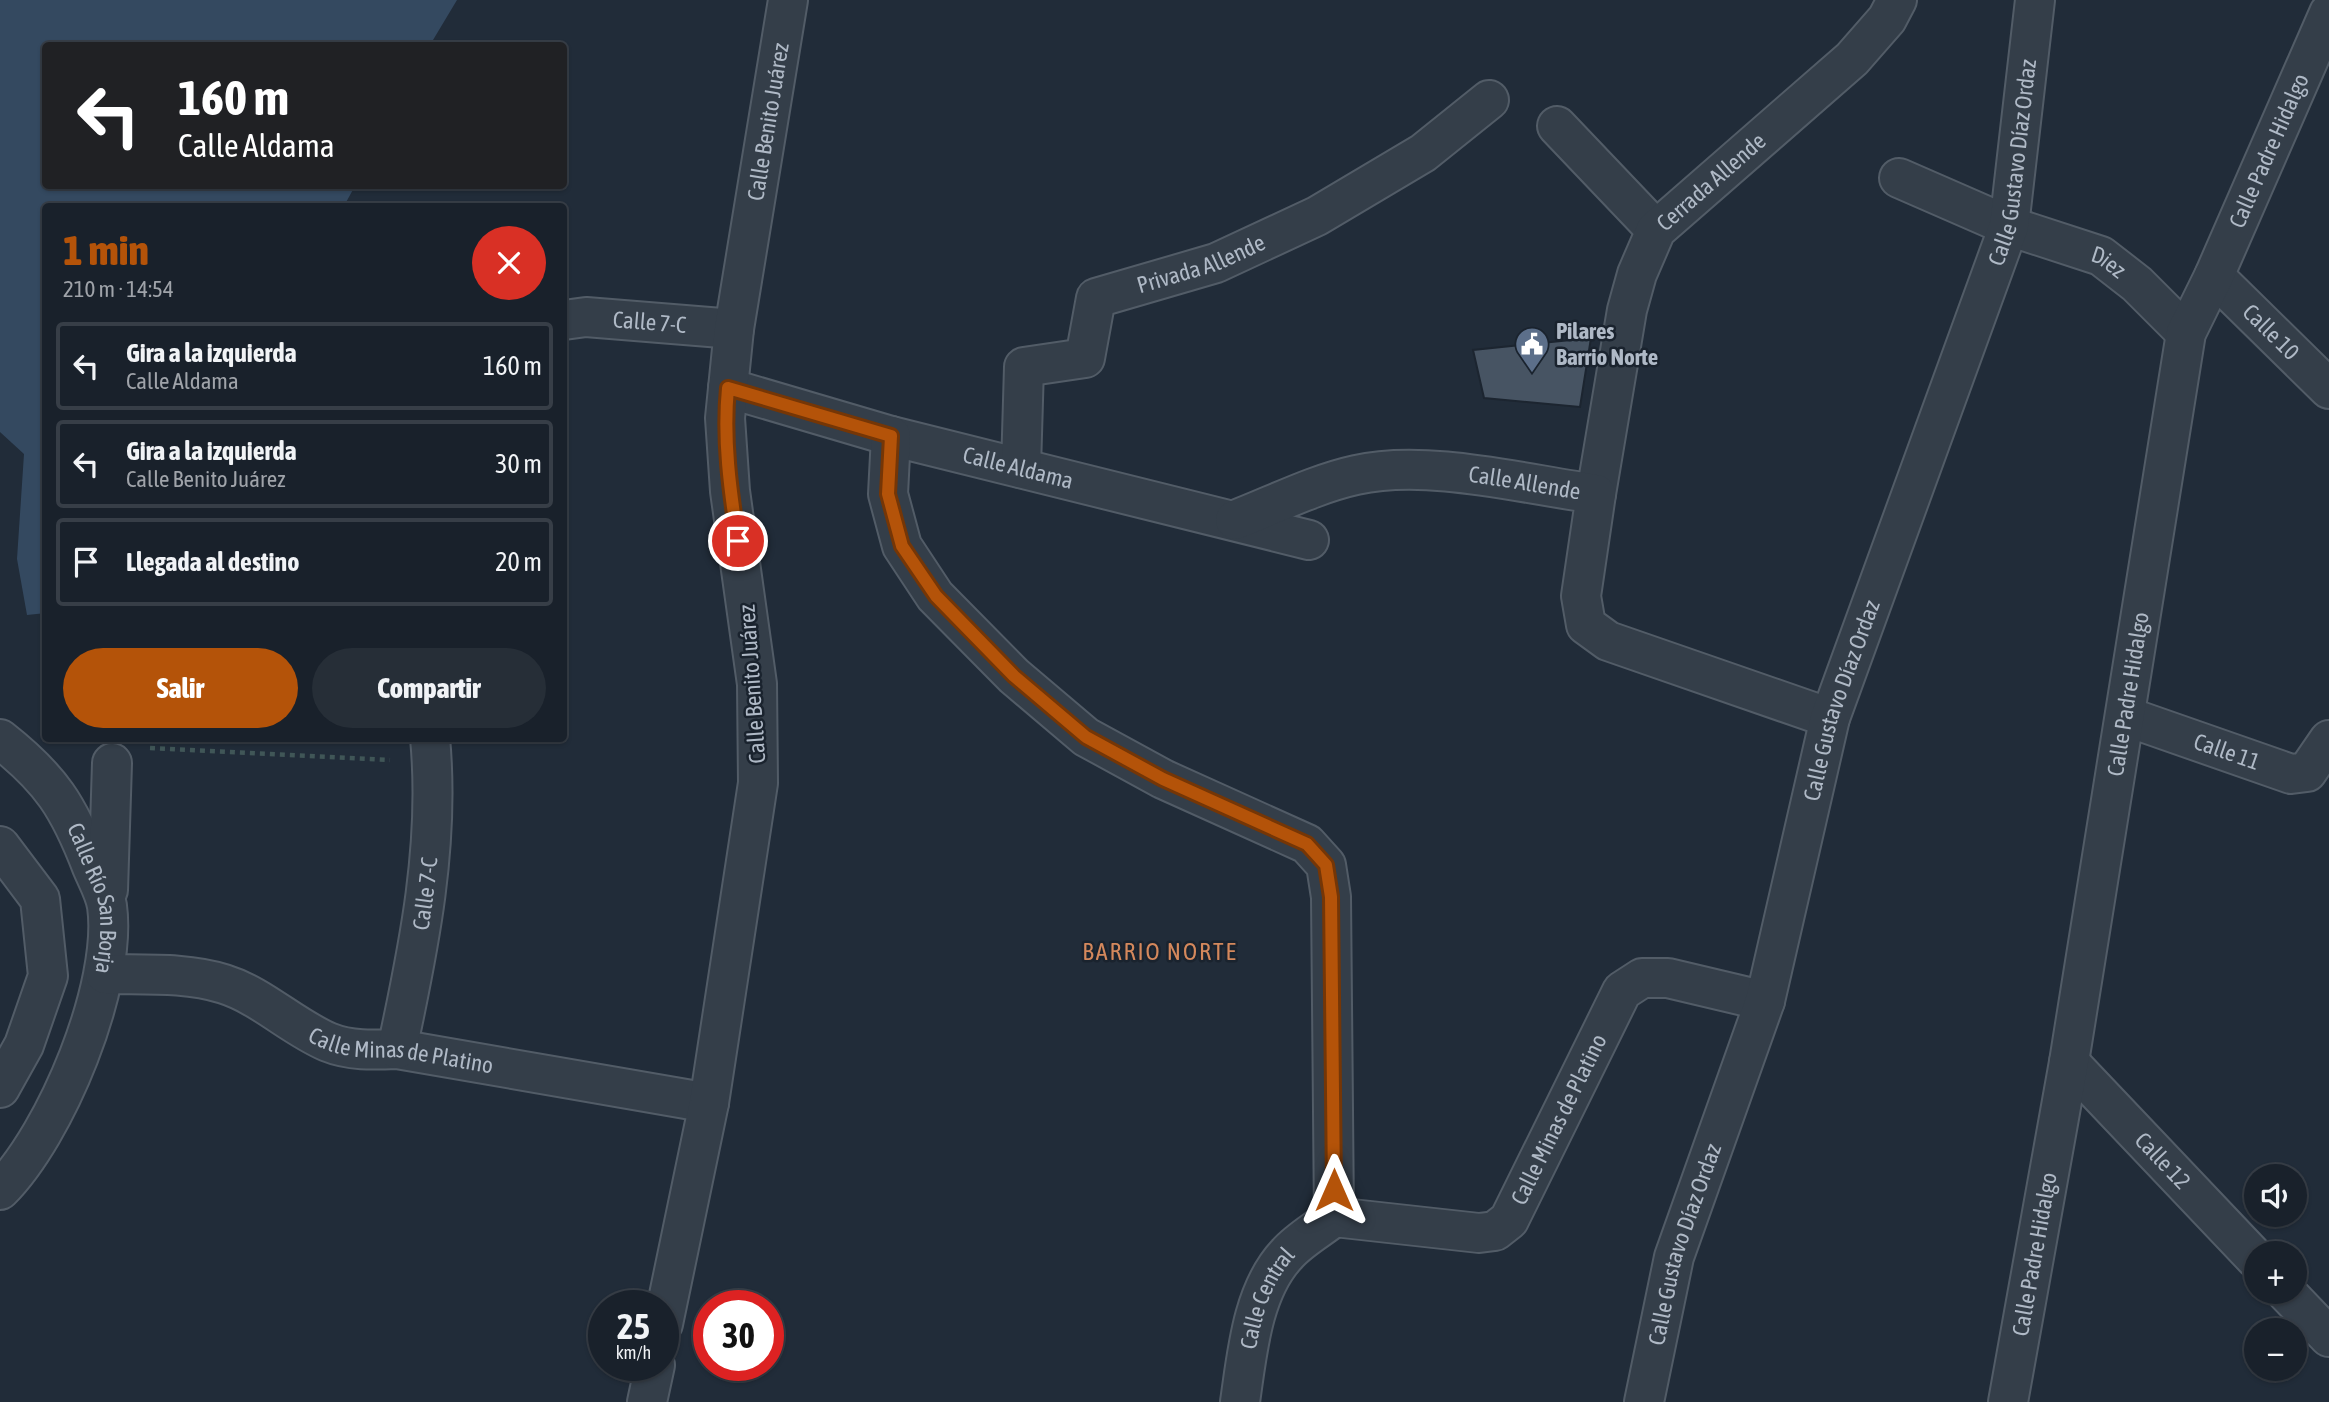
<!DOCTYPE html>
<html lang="es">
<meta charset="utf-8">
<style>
body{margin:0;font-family:"Asap Condensed",sans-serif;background:#262e37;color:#f1f3f6;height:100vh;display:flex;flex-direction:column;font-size:26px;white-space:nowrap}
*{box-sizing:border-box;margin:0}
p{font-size:23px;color:#9fa3a9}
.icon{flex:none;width:38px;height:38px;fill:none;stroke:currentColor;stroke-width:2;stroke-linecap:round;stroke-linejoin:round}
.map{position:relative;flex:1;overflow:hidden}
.side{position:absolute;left:42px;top:203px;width:525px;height:539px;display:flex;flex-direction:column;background:#19212b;border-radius:7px;box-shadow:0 2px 5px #0004,0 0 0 2px #373e47}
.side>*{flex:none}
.banner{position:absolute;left:42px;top:42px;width:525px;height:147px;border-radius:7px;box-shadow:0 2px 5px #0004,0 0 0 2px #373e47;background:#202124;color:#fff;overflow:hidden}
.buttons{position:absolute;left:2244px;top:1164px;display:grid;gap:14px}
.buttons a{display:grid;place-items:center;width:63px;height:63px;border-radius:50%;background:#19212b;box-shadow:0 2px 5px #0004,0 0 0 2px #373e47;font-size:35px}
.speed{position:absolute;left:588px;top:1290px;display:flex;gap:14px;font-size:35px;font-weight:700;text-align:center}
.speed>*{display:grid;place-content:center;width:91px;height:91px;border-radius:50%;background:#19212b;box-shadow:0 2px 5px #0004,0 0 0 2px #373e47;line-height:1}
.speed small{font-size:18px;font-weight:400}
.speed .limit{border:10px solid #d22;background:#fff;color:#111}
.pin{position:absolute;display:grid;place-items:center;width:60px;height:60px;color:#fff;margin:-30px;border:4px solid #fff;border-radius:50%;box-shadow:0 2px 7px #0007}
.me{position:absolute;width:77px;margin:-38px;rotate:0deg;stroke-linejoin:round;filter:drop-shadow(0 0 5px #0008)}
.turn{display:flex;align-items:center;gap:24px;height:147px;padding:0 21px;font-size:32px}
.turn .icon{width:91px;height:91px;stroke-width:2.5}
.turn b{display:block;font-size:49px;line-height:60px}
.round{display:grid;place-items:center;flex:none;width:74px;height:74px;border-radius:37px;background:#262e37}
.summary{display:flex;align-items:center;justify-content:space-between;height:119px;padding:0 21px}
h1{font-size:42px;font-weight:800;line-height:52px;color:#b45309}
.button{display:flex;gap:14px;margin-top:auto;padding:14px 21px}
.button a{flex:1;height:80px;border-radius:42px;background:#b45309;color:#fff;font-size:28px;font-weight:800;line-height:80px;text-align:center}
.button a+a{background:#262e37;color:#f1f3f6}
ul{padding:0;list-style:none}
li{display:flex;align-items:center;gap:21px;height:88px;margin:0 14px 10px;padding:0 7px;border:4px solid #373e47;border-radius:7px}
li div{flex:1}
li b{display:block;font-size:26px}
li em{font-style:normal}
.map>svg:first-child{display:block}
</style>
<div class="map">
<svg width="2329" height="1402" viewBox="0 0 2329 1402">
<rect width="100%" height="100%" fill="#212c39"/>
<path fill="#344960" d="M0,0H457L430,45L46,46V186H355L344,206H46V613L27,615L17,559L24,454L0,432Z"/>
<path fill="#475463" stroke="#1c2530" stroke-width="2" d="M1591,338L1580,407L1484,398L1473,350Z"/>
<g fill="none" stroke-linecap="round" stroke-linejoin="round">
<g stroke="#525c67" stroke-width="42">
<g id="street">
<path d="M1557,126L1656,230"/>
<path id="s1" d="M1899,178L2009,226L2101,256L2137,284L2186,333"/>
<path id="s2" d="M2214,276L2329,389"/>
<path id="s3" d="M564,320L586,317L734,329"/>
<path id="s4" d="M728,388L891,436L1309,540"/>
<path d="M891,436L888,494L902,546L935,596L1014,676L1086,737L1163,779L1307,844L1326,865L1331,897L1334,1217"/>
<path id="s5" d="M1021,468L1024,367L1085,358L1096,298L1216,263L1317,216L1423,153L1489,100"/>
<path id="s6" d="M1596,494L1627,310L1637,274L1656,230L1852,59L1887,19L1897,0"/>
<path id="s7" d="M1235,520C1274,505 1315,484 1356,475C1427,459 1523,484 1596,494L1581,596L1586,625L1608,641L1830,718"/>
<path id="s8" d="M2125,716L2291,774L2307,772L2329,740"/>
<path id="s9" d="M0,739C51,779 69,807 92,867C97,879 105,893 107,906C118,985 56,1134 0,1190"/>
<path d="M0,846L40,899L48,976L24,1045L0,1088"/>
<path d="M108,890L112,763"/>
<path id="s10" d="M105,974C144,975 186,972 224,984C262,996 291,1026 328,1042C350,1051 373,1050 397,1049L709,1103"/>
<path id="s11" d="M397,1049C419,947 440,843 430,738"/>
<path id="s12" d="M2069,1062L2256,1259"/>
<path id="s13" d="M1334,1217L1479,1233L1495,1231L1509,1220L1622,991L1642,978H1668L1765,1001"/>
<path d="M2286,1292L2329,1337"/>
<path id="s14" d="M663,1324L709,1103L758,783L757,684L730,491L725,418L734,329L788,0"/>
<path d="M647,1402L655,1365"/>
<path id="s15" d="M1240,1402C1247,1354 1252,1291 1287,1254C1299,1240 1319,1229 1334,1217"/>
<path id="s16" d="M1644,1402L1674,1257L1765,1001L1830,718L2009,226L2035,0"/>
<path id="s17" d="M2008,1402L2069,1062L2186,333L2214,276L2329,13"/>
</g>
</g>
<path stroke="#405657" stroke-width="4.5" stroke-dasharray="5 5" stroke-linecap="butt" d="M150,748L390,760"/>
<use href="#street" stroke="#343e49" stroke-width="38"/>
</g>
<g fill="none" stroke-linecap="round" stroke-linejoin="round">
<g stroke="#753606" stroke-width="18">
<path id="route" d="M738,541C730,490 723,439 728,388L891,436L888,494L902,546L936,596L1014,676L1086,737L1163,779L1307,844L1326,865L1331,897L1334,1190"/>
</g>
<use href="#route" stroke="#b45309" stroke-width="12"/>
</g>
<defs>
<g id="civic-pin" transform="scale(1.75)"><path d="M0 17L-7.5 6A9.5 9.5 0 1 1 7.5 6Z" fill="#5c6f8a" stroke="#1a232e"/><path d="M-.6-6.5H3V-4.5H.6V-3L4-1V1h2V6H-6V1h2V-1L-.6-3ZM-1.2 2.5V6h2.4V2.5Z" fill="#fff"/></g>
</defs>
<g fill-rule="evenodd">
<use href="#civic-pin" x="1532" y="344"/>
</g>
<g text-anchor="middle" stroke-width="5" stroke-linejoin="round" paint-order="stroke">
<g font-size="23" fill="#afb9c6" stroke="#1a232e">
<text dy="8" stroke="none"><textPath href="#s14" startOffset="1216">Calle Benito Juárez</textPath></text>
<text dy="8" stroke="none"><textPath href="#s17" startOffset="1284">Calle Padre Hidalgo</textPath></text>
<text dy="8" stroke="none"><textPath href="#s16" startOffset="1297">Calle Gustavo Díaz Ordaz</textPath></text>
<text dy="8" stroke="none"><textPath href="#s6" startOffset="345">Cerrada Allende</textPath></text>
<text dy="8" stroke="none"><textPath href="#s5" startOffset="334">Privada Allende</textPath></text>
<text dy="8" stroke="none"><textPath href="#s1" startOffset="226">Diez</textPath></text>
<text dy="8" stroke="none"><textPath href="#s3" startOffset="86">Calle 7-C</textPath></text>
<text dy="8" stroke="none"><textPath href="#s2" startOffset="80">Calle 10</textPath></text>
<text dy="8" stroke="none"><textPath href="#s4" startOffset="301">Calle Aldama</textPath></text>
<text dy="8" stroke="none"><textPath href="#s7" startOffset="299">Calle Allende</textPath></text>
<text transform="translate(752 684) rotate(-94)" y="8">Calle Benito Juárez</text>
<text dy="8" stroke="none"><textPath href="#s17" startOffset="718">Calle Padre Hidalgo</textPath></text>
<text dy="8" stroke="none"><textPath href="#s16" startOffset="730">Calle Gustavo Díaz Ordaz</textPath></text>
<text dy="8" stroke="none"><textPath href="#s8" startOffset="108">Calle 11</textPath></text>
<text dy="8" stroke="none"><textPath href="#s11" startOffset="158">Calle 7-C</textPath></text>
<text dy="8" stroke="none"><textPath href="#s9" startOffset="192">Calle Río San Borja</textPath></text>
<text dy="8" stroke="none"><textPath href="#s10" startOffset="313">Calle Minas de Platino</textPath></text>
<text dy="8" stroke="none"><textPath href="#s13" startOffset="292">Calle Minas de Platino</textPath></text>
<text dy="8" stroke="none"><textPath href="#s12" startOffset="136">Calle 12</textPath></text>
<text dy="8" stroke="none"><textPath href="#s16" startOffset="163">Calle Gustavo Díaz Ordaz</textPath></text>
<text dy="8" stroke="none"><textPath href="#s17" startOffset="150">Calle Padre Hidalgo</textPath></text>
<text dy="8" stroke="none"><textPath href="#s15" startOffset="108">Calle Central</textPath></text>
</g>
<g font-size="23" font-weight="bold" fill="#afb9c6" stroke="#1a232e" text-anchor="start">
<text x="1556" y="339">Pilares<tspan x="1556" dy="26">Barrio Norte</tspan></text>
</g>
<g font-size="24" letter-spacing="2" fill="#d4885c" stroke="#1a232e">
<text x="1160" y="960">BARRIO NORTE</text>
</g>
</g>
</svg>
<div class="buttons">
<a><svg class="icon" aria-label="sound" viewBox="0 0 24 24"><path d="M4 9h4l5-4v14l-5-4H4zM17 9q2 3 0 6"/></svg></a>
<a>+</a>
<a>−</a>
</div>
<div class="speed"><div>25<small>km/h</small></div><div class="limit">30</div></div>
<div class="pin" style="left:738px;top:541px;background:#d93025"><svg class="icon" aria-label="arrive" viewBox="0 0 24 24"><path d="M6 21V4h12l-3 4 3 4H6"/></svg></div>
<svg class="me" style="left:1334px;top:1190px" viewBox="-20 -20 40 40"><path d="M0-17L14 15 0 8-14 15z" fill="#b45309" stroke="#fff" stroke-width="4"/></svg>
<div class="banner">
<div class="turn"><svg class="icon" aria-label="left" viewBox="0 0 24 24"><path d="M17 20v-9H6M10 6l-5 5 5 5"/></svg><div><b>160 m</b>Calle Aldama</div></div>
</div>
<section class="side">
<div class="summary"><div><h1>1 min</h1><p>210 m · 14:54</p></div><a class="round" style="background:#d93025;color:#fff"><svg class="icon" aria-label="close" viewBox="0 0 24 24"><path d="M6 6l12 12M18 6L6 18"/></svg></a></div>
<ul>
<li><svg class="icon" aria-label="left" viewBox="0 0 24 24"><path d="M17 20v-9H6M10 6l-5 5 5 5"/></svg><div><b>Gira a la izquierda</b><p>Calle Aldama</p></div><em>160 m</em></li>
<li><svg class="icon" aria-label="left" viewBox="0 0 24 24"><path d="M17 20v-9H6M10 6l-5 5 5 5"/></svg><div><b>Gira a la izquierda</b><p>Calle Benito Juárez</p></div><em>30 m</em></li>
<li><svg class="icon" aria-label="arrive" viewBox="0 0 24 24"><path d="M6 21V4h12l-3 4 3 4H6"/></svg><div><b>Llegada al destino</b></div><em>20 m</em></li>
</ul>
<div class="button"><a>Salir</a><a>Compartir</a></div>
</section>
</div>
